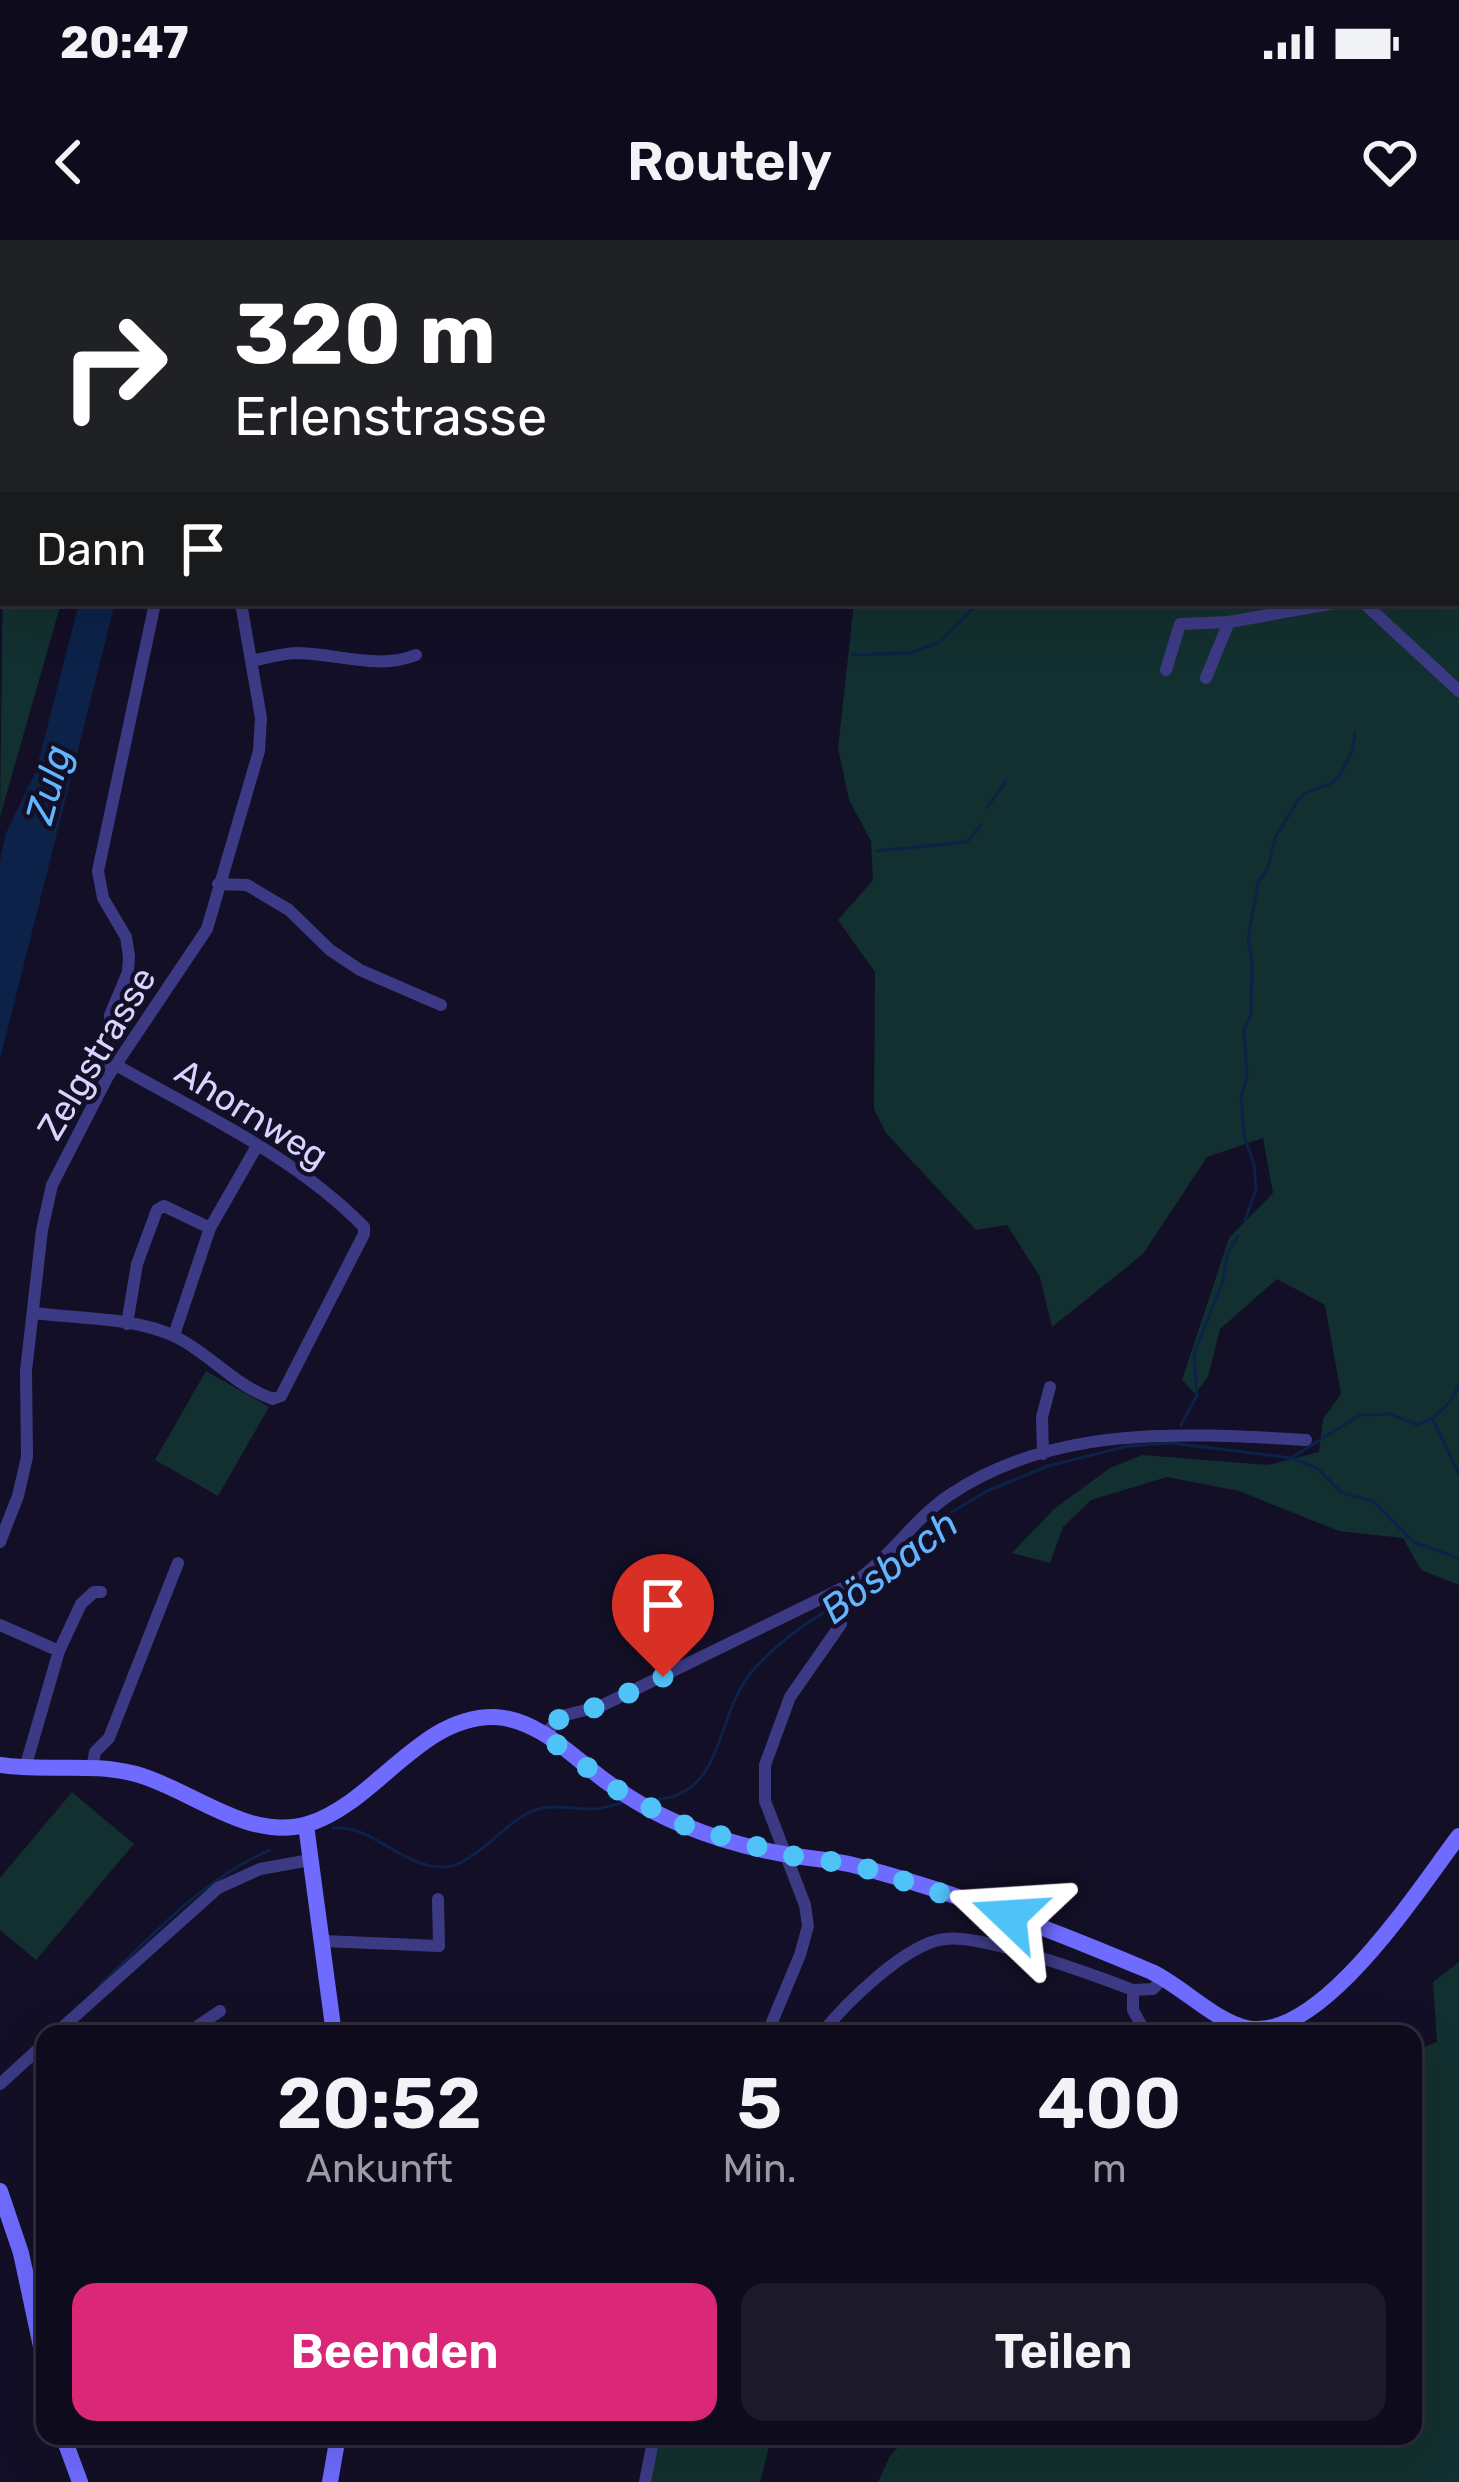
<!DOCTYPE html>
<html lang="de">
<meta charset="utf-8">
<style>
body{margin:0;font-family:Rubik,sans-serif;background:#1c1929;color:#f1f3f6;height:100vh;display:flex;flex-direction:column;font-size:45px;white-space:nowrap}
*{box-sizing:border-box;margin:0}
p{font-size:39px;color:#9b9ba3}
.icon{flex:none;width:66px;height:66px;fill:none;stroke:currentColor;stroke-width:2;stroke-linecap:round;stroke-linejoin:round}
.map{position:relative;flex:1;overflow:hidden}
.side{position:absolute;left:36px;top:1785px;width:1386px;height:420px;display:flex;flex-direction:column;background:#0e0b1c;border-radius:24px;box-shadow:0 12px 48px #0002,0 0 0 3px #2e2b3b}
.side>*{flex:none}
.hud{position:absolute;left:0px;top:0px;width:1461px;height:366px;box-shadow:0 12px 48px #0002,0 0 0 3px #2e2b3b;background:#202124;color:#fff;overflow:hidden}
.pin{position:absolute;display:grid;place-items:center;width:102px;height:102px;color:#fff;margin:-123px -51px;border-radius:50% 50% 50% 0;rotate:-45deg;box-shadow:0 0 12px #0007}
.pin .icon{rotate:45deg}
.me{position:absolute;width:132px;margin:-66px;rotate:290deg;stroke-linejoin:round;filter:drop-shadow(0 0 9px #0008)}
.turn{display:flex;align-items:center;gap:42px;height:252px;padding:0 36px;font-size:54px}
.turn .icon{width:156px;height:156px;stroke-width:2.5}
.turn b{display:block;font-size:84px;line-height:102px}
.then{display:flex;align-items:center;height:114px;padding:0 36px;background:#0003;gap:24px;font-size:45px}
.eta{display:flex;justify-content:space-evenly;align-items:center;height:204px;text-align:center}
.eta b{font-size:72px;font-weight:600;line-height:84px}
.cta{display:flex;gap:24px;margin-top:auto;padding:24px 36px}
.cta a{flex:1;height:138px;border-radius:24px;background:#db2777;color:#fff;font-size:48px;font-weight:600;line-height:138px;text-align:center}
.cta a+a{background:#1c1929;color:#f1f3f6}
.status{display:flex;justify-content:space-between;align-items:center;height:84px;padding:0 60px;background:#0e0b1c;direction:ltr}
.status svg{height:33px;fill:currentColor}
header{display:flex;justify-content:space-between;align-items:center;height:156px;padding:0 36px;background:#0e0b1c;font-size:54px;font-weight:600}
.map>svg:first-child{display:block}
</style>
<div class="status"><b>20:47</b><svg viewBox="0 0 49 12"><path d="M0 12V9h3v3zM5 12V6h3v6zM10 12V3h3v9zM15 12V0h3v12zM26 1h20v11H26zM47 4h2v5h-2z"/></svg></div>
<header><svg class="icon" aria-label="back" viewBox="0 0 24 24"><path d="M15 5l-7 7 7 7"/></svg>Routely<svg class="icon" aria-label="heart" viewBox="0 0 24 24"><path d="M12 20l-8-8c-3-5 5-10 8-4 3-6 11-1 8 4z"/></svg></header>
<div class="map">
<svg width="1459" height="2242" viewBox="0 0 1459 2242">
<rect width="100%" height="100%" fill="#130f26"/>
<path fill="#12302f" d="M756,0H1459V1345L1421,1330L1403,1298L1339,1291L1239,1251L1167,1237L1091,1260L1063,1287L1050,1323L1012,1313L1054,1269L1110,1228L1142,1215L1268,1225L1319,1212L1323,1179L1341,1154L1325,1065L1277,1039L1220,1089L1208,1137L1195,1154L1182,1140L1229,998L1273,953L1263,898L1207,917L1143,1014L1052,1087L1040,1037L1007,985L976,990L886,893L874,869L875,732L838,680L873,640L871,601L849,560L838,508L854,363H1458V3H754Z
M3,334V363H61L0,577Z
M206,1131L269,1167L218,1256L155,1220Z
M72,1552L134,1604L36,1720L0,1690V1638Z
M1459,1722V2242H878L890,2216L909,2196H1413V1811L1437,1802L1433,1742Z
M658,2196H772L760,2242H649Z"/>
<path fill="#0c2248" d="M79,363H115L0,819V621L6,593L36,531Z"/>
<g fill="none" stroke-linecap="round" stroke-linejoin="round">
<path stroke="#0c2248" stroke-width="3" d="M765,0V3
M853,415L910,413L939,402L979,363
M987,568L1006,541
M877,611L967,602L981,585
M1245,980L1256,950L1254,924L1244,896L1241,857L1247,837L1244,790L1251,774L1252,720L1248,699L1258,643L1268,628L1275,598L1298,560L1305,553L1332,543L1340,535L1352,511L1355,493
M1432,1178L1459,1234
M1181,1185L1197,1155L1194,1114L1223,1041L1228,1012L1238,996
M1291,1218L1360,1175L1390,1174L1418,1185C1438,1177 1451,1165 1459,1145
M841,1364L881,1337L942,1278L987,1251L1048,1226L1128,1206L1172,1203L1291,1218L1317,1228L1342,1253L1373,1261L1413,1302L1459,1318
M652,1560C725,1557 714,1479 750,1434C771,1408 803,1384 832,1368
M333,1588C373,1584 403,1629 445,1627C472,1626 504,1584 530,1572C553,1562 572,1570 595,1569C604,1568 614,1565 622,1563
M99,1746C153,1695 201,1640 270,1610"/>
<path stroke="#3d3a85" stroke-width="12" d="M138,3L139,0
M571,3L576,0
M677,3L681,0
M0,325L3,317
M1364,363L1459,451
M251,421C266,418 283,413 299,413C338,414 379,430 416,415
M1166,430L1180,384L1229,382L1335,363
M1206,438L1229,382
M218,644L247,645L289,670L330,710L360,730L441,765
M107,837L110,775L128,732L129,716L126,697L103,658L98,631L155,363
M34,1073C79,1079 136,1077 176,1097C210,1114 237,1147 273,1159L281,1156L364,994V987C296,917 200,873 116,825
M127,1084L137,1024L157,970L164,966L210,988
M174,1095L210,988L257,906
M1043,1214L1042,1177L1050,1147
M0,1302L18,1256L27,1217L26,1131L42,990L52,945L107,838L207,689L259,511L261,478L241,363
M0,1385L59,1411L25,1528
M59,1411L81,1364L94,1352H101
M544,1495L562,1476L601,1466L853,1343C889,1319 912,1281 948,1256C1053,1184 1186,1193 1306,1200
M92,1529L95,1512L109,1498L178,1323
M324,1701L439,1706L438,1659
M1133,1750V1770L1146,1794
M55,1794L218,1648L260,1629L310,1620
M186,1794L220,1771
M767,1794L800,1715L808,1686L805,1665L765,1561V1525L790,1457L841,1384L829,1356
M821,1794C845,1764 906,1703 945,1699C983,1694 1094,1735 1133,1750L1153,1749L1164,1737
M0,1844L45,1803
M645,2242L654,2196"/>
<path stroke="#6f6bff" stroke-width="16" d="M0,1525C45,1532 92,1522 136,1534C191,1549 248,1602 308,1584C376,1563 420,1475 495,1477C538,1479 572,1516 604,1540C629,1558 655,1574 683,1585C717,1599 753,1609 789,1615C812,1619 837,1620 861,1627C960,1654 1057,1692 1152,1732C1183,1747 1216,1782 1247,1788C1321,1803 1419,1648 1459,1596
M306,1585L334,1794
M0,1951L21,2013L45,2125
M63,2196L80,2242
M330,2242L338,2196"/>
</g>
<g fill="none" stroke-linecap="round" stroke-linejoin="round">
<path stroke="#4fc3f7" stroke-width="21" stroke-dasharray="0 37.8" d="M663,1437L601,1466L562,1476L544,1495L616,1549L681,1584L786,1615L856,1625L1009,1676"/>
</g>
<g text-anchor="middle" stroke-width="9" stroke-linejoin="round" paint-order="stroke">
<g font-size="36" fill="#d9d4ff" stroke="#130f26">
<text transform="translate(96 813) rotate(-59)" y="13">Zelgstrasse</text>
<text transform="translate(252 873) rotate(32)" y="13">Ahornweg</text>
</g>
<g font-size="39" font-style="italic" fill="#62b6ff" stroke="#130f26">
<text transform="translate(48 544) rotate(-75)" y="14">Zulg</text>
<text transform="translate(889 1326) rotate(-37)" y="14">Bösbach</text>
</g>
</g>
</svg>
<div class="pin" style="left:663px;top:1437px;background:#d93025"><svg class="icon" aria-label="arrive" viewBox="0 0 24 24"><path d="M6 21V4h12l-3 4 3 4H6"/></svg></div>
<svg class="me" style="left:1009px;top:1676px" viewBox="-20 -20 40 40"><path d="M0-17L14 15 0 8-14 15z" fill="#4fc3f7" stroke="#fff" stroke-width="4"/></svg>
<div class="hud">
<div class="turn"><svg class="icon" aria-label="right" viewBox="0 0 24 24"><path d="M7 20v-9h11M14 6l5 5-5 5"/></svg><div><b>320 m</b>Erlenstrasse</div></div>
<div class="then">Dann<svg class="icon" aria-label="arrive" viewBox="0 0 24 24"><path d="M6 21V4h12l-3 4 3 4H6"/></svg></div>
</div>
<section class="side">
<div class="eta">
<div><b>20:52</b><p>Ankunft</p></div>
<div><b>5</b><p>Min.</p></div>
<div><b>400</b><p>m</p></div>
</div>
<div class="cta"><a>Beenden</a><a>Teilen</a></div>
</section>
</div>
